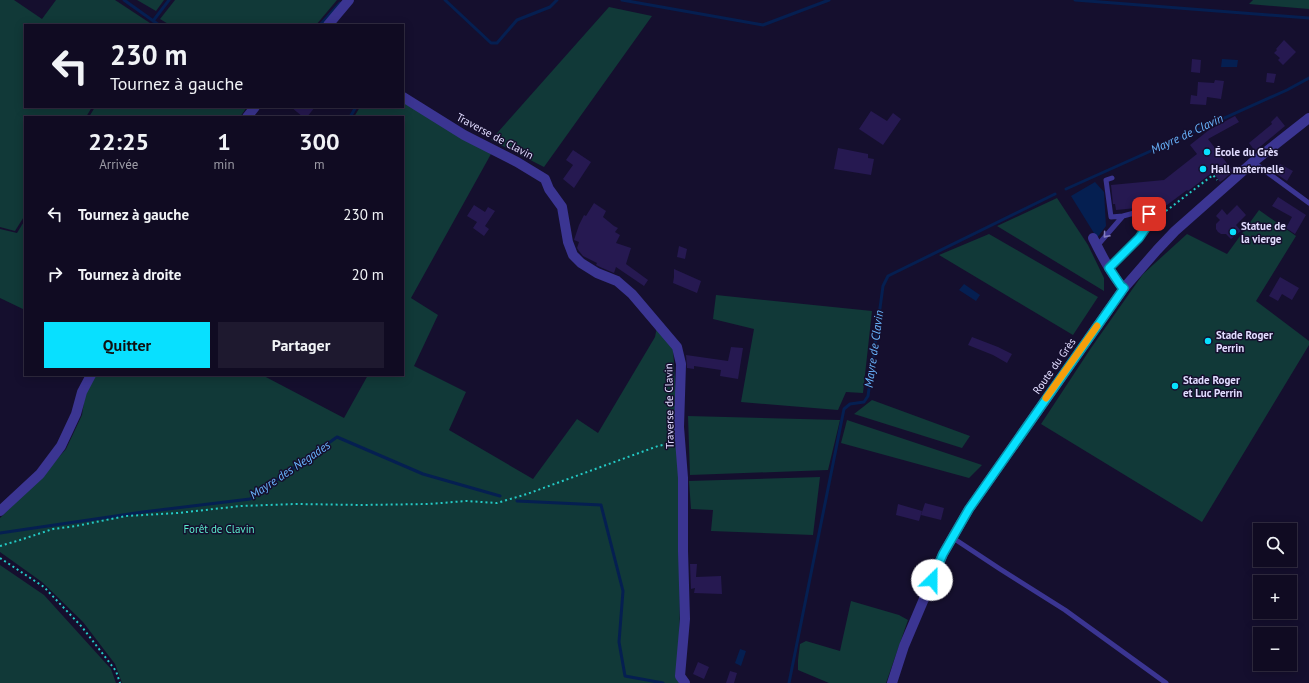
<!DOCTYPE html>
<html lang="fr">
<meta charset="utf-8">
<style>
body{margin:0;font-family:"PT Sans",sans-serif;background:#1e192f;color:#f1f3f6;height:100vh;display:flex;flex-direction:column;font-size:15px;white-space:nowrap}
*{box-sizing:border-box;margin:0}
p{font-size:13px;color:#9c9ba5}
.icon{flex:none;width:22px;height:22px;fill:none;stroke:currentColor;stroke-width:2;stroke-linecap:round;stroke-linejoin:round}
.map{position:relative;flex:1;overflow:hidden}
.side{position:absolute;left:24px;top:116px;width:380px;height:260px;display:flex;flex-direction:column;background:#100b22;border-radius:0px;box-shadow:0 2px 10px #0003,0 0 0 1px #302b40}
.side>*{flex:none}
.banner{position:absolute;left:24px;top:24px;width:380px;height:84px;border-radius:0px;box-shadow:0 2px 10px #0003,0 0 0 1px #302b40;background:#100b22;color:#f1f3f6;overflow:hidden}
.fabs{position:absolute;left:1253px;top:523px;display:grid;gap:8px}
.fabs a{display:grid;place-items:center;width:44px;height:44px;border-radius:0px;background:#100b22;box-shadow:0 2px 10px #0003,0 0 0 1px #302b40;font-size:20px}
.pin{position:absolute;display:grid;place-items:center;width:34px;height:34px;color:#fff;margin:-17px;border-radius:8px;box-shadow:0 2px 6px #0006}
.me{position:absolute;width:44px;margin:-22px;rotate:23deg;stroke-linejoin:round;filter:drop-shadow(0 0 3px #0008)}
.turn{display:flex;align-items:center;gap:14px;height:84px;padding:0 20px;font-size:18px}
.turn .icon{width:52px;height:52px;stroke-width:2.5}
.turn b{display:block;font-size:28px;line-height:34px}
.eta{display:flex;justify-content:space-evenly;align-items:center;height:68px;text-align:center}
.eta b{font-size:24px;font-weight:800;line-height:28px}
.button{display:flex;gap:8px;margin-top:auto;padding:8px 20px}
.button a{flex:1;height:46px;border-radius:0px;background:#08e0ff;color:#111;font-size:16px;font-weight:800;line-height:46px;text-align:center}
.button a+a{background:#1e192f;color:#f1f3f6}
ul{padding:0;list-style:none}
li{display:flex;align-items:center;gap:12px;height:60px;padding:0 20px}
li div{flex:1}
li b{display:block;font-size:15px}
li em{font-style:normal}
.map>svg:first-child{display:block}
</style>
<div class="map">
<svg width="1309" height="683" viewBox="0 0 1309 683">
<rect width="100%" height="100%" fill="#150f2e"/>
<path fill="#113938" d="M0,0H14L42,19L56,0H115L153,25H25V107H92L86,117H25V215L15,231L0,227Z
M137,0H164L156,11Z
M175,0H337L316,25H170L160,19Z
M1253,0H1309V9L1249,4Z
M609,7L652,16L544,167L491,140Z
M403,102L491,154L411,298L438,315L414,366L466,392L449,430L533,479L577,419L598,433L655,337L657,327L673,348L679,443L681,495L679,683H122L115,664L83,622L42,582L0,552V518L43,475L66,449L82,415L85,395L96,375H262L344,418L368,375H403V312L405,308L403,310V117H354L360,107H403Z
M95,107H247L240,117H89Z
M1057,198L1088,245L1104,278V291L997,226Z
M1259,210L1296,236L1256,301L1309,341V345L1202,522L1041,424L1091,348L1143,274L1187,234L1227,254Z
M25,220V310L0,298V229L17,233Z
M989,234L1098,297L1073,335L939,255Z
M716,295L872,311L863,393L846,392L838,410L741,402L754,329L713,319Z
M872,400L970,436L962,448L854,414Z
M688,416L840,420L828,470L690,475Z
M847,420L982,465L969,478L841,443Z
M820,477L813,535L711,531L713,510L691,509L689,481Z
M0,565L44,595L111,669L116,683H0Z
M851,601L899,615L908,620L886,683H829L798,670V660L800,644L806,641L840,651Z"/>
<path fill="#051f51" d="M1222,59L1238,60L1237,67H1221Z
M1095,182L1104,192L1106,226L1097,238L1071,196Z
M964,284L980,295L976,301L959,290Z
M740,649L746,651L741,666L735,663Z"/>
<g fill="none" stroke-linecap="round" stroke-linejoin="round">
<path stroke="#051f51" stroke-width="3" d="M124,0L159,25
M445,0L491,43H497L517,20L550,7L557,0
M622,0L763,25L829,0
M1075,0L1309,18
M153,21L169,0
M320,25L340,3
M350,117L356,107
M1066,189L1287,90L1309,78
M517,501L601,505L623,591L619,642L625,676L663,683
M0,533L143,512L250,499L337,437L423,474L500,496
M789,683L844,409L850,404L864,402L868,396L883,286L888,276L1055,194"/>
</g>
<path fill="#261951" d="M1284,40L1296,52L1283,65L1278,60L1280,58L1274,53L1277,50L1276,49Z
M1192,59L1201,60L1200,73L1191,72Z
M1267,73L1276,74L1274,83L1266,82Z
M1215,80L1224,81L1221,99L1207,97L1206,105L1190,104L1191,95L1197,96L1198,82L1214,83Z
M291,107H315L307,117H303Z
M871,111L887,121L893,113L901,119L883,145L859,129Z
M1235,116L1239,122L1208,139L1233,171L1223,180L1220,182L1213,172L1188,191L1187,190L1167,205L1116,210L1115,204H1113L1111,185L1164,180L1197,154L1190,145L1209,130Z
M1277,116L1285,126L1255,151L1249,143L1272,124L1271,122Z
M838,148L868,154V158L874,159L871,175L834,169Z
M573,150L591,162L574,188L563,179L573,165L566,160Z
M1280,164L1293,171L1287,181L1275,173Z
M1278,197L1306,215L1295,234L1286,228L1292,217L1272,206Z
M594,203L606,211L603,217L614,226L618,228L615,232L620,235L616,243L631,248L626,264L648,280L644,286L616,267L614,273L600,267L596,265L597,263L583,256L579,251L577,248L579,242L574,240L579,225L584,215L586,216Z
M474,205L485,212L488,207L495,211L485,226L489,229L484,236L473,228L477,222L467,216Z
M1237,205L1246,215L1236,225L1241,231L1231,239L1226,234H1221L1218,232L1216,229V224L1220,220L1216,216L1222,209L1227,215Z
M679,246L687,249L685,259L677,257Z
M674,269L701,281L697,293L673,283L674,277Z
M1280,277L1299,288L1292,300L1282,294L1278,301L1269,296Z
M972,337L998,347L1012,354L1007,363L993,355L968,345Z
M731,347L743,348L738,379L720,376L721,370L694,366V369L687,368L686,355L728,361Z
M925,503L944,508L941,520L921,515Z
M898,504L922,511L919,521L896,515Z
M690,564H697L696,577L721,576L722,594L694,593L695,588L691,589Z
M698,662L709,667L704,679L693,674Z
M730,671L737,673L734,683H726Z"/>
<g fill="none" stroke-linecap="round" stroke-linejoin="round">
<path stroke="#24cbc6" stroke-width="2" stroke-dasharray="2 3" stroke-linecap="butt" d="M1162,214L1213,175L1217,180
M0,546L20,540L53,529L76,526L126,516L178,513L241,506L296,504L362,505L429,504L466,501L497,503L527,494L658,446L672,443
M0,558L44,587L82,627L116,671L120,683"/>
<path stroke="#3b3592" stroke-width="5" d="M1253,162L1309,203
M1112,178L1106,180L1111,217L1123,216
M1097,246L1123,216L1138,212L1149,214L1150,222L1139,238L1109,268
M953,538L1000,569L1065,610L1166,683"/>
<path stroke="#3b3592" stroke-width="10" d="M328,25L349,0
M403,97L464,135L517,162L545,179L549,189L562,207L568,242L573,255L581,263L597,273L617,281L632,294L677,347L681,364L679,427L683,478V551L685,619L680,676L685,683
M247,117L255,107
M1093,238C1100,252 1113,279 1124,288
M0,511L40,474L61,446L76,414L82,392L91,375"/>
<path stroke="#3b3592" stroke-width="10" d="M892,683L904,646L943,554L969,509L1124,288L1157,250L1175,231L1253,162L1309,118"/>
</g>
<defs><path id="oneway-chevron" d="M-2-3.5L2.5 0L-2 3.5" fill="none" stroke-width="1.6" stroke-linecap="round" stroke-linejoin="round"/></defs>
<use stroke="#8680c3" href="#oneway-chevron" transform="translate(1106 235) rotate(131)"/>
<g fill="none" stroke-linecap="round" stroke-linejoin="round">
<g stroke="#0592a6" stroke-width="10">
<path id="route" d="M932,580L943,554L969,509L1124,288L1121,286L1109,268L1139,238L1150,222L1149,214"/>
</g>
<use href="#route" stroke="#08e0ff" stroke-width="7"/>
<path stroke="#f59e0b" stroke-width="7" d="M1046,398L1097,326"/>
</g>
<g fill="#08e0ff" stroke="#150f2e" stroke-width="1.5">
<circle cx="1207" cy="152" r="4"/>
<circle cx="1203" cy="169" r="4"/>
<circle cx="1233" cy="232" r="4"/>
<circle cx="1208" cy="341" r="4"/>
<circle cx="1175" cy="386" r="4"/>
</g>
<g text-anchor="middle" stroke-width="3" stroke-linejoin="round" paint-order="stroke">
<g font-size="11" fill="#e1dcff" stroke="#150f2e">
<text transform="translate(495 136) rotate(28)" y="4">Traverse de Clavin</text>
<text transform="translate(1054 366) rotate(-55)" y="4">Route du Grès</text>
<text transform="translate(669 406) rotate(-91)" y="4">Traverse de Clavin</text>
</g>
<g font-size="11" font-weight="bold" fill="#e1dcff" stroke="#150f2e" text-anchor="start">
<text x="1215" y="156">École du Grès</text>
<text x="1211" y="173">Hall maternelle</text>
<text x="1241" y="230">Statue de<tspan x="1241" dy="13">la vierge</tspan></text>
<text x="1216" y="339">Stade Roger<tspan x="1216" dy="13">Perrin</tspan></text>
<text x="1183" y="384">Stade Roger<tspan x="1183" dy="13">et Luc Perrin</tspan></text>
</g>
<g font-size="11" fill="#5beccc" stroke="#150f2e">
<text x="219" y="533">Forêt de Clavin</text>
</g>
<g font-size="12" font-style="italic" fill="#6ab6ff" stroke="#150f2e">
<text transform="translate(1187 134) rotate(-25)" y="4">Mayre de Clavin</text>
<text transform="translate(874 349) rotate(-82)" y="4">Mayre de Clavin</text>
<text transform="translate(290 470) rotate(-34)" y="4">Mayre des Negades</text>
</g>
</g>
</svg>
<div class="fabs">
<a><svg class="icon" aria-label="search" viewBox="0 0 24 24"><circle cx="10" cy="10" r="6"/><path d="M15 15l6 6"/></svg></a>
<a>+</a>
<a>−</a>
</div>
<div class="pin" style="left:1149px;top:214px;background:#d93025"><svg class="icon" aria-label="arrive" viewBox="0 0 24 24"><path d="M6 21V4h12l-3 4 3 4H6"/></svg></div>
<svg class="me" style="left:932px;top:580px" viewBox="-20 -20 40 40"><circle r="19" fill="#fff"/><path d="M0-13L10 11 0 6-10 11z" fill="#08e0ff"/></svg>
<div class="banner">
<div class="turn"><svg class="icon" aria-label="left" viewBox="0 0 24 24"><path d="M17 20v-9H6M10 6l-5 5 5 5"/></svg><div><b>230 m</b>Tournez à gauche</div></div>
</div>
<section class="side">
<div class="eta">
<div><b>22:25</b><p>Arrivée</p></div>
<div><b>1</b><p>min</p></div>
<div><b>300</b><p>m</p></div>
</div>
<ul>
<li><svg class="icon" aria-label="left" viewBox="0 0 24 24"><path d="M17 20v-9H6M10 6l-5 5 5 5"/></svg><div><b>Tournez à gauche</b></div><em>230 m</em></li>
<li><svg class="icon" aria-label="right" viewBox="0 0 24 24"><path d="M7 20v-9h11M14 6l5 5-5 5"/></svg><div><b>Tournez à droite</b></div><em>20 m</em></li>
</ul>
<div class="button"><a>Quitter</a><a>Partager</a></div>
</section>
</div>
